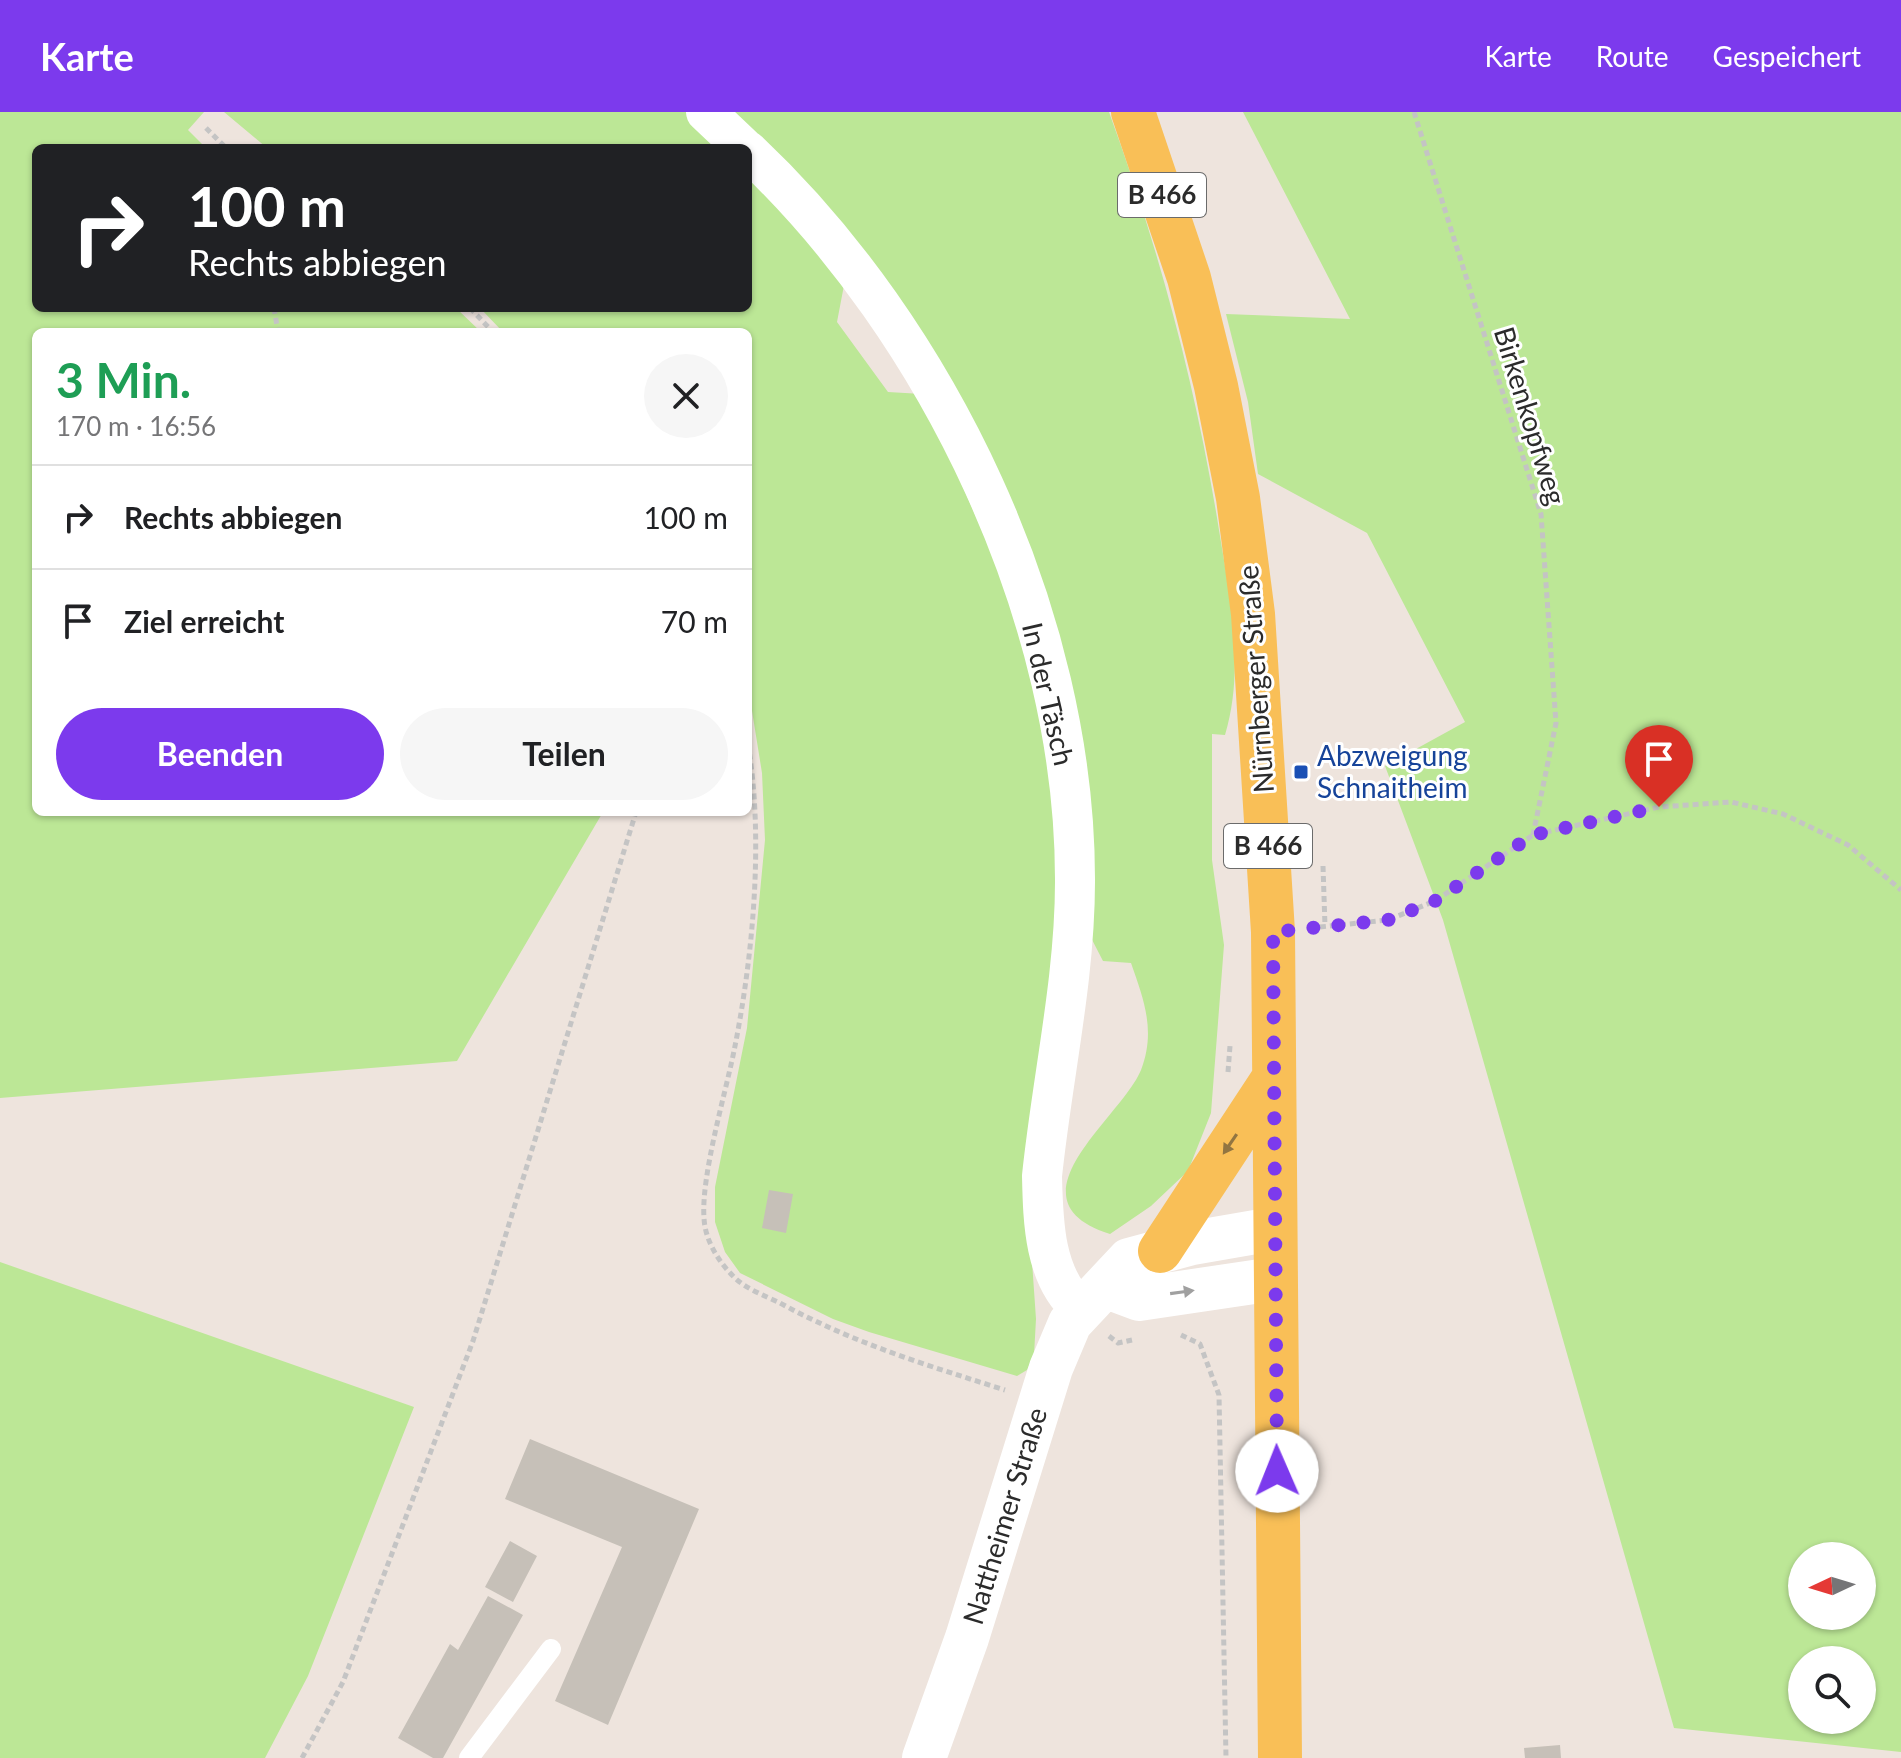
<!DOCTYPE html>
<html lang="de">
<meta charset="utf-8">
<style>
body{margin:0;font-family:Lato,sans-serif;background:#f6f6f6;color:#202124;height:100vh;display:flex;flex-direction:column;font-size:30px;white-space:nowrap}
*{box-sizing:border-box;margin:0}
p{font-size:26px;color:#757577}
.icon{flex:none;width:44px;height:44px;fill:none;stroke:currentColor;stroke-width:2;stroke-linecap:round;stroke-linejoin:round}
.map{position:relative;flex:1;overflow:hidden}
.side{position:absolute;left:32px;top:216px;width:720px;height:488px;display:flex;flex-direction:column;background:#fff;border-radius:12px;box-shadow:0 2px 6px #0004}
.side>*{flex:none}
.banner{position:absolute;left:32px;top:32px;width:720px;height:168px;border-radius:12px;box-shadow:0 2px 6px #0004;background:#202124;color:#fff;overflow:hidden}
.needle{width:52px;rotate:266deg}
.tools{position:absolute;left:1788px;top:1430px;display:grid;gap:16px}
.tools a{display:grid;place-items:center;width:88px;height:88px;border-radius:50%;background:#fff;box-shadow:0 2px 6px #0004;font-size:40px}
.pin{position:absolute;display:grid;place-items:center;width:68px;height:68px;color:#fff;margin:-82px -34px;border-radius:50% 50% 50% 0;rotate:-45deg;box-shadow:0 0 8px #0007}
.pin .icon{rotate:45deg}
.me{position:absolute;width:88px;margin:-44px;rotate:359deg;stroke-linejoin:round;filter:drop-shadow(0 0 6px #0008)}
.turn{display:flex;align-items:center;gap:28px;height:168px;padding:0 24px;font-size:36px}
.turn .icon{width:104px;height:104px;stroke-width:2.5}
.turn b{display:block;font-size:56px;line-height:68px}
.round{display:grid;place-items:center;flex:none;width:84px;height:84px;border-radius:42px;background:#f6f6f6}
.overview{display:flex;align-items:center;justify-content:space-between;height:136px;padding:0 24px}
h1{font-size:48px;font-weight:700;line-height:60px;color:#1e9e55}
.action{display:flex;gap:16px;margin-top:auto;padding:16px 24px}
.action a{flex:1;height:92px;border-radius:48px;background:#7c3aed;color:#fff;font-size:32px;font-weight:700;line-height:92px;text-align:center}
.action a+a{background:#f6f6f6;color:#202124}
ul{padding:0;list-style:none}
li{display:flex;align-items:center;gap:24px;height:104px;padding:0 24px;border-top:2px solid #e0e0e0}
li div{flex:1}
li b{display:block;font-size:30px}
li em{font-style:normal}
header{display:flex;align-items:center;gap:48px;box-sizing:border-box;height:112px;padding:0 40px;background:#7c3aed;color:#fff}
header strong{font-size:38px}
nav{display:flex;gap:44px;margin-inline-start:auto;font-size:28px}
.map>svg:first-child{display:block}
</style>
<header>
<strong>Karte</strong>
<nav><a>Karte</a><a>Route</a><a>Gespeichert</a></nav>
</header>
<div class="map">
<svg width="1901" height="1646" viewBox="0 0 1901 1646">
<rect width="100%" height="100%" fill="#eee4dd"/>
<path fill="#bce796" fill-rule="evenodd" d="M0,0H204L188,18L206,36H36V196H456L481,220H36V700H603L457,949L0,986Z
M224,0H687L726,36H267Z
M726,0H1109C1159,137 1196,274 1219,418C1230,485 1245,557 1225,623L1212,622V748L1224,833L1211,1001L1188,1059L1151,1094L1110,1122C1003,1088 1122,1005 1141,958C1156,919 1144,888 1131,851L1103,849L1087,818L1017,425Z
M1243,0H1901V1640L1674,1616L1443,808L1385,654L1465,610L1367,421L1258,362L1248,290L1226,202L1350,207ZM1802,1444H1862V1504H1802ZM1802,1548H1862V1608H1802Z
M748,59L845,168L837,210L888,280L922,282L1007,475L1046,621L1062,768L1027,1078L1036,1207L1034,1243L1027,1258L1017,1264L869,1220L833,1207L740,1161L725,1140L715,1110V1075L747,916L765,728L762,661L748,574V220H503L480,196H748Z
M0,1150L414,1295L308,1564L265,1646H0Z"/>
<path fill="#c6c0b8" d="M769,1078L793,1082L786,1121L762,1116Z
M530,1327L699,1397L608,1613L555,1589L622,1435L505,1387Z
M510,1429L537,1444L513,1490L485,1475Z
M488,1484L523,1503L443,1646H433L398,1626L450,1532L458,1538Z
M1560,1633L1561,1646H1525L1524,1636Z"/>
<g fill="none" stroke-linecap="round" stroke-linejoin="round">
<path stroke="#c4c4c4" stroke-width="5" stroke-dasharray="6 4" stroke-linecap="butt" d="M1414,0L1541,402L1556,611L1533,723
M206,16L226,36
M274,196L278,220
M470,196L493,220
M748,632C764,727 753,845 734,939C725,983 701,1064 704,1106C705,1128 718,1149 733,1164C744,1176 765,1184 780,1191C853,1231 926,1253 1005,1278
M1323,754L1325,814
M1310,816L1388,808L1435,789L1533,723L1659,695L1731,690L1783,702L1848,733L1901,778
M1228,960L1230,934
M1181,1223L1200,1232L1219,1283L1226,1646
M1109,1224L1118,1231L1132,1228
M302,1646L343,1570L473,1229L636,700"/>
<path stroke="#fff" stroke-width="20" d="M469,1646L551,1537"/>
<path stroke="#fff" stroke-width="40" d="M706,0L744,36
M748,39C939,219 1076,506 1075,770C1075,868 1052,967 1042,1064C1043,1109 1044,1165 1080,1196"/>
<path stroke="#fff" stroke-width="44" d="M1107,1175L1139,1187L1274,1167
M924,1646L967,1526L1051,1256L1070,1211L1129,1148L1192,1131L1273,1117"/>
<path stroke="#f9bf57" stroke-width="44" d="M1133,0L1189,166L1216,274L1238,386L1253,502L1273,820L1280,1646
M1160,1139L1273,967"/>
</g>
<defs><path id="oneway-solid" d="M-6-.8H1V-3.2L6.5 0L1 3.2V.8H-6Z" transform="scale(2)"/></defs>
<use fill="#927541" href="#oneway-solid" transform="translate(1230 1032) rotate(124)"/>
<use fill="#a0a0a0" href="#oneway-solid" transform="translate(1182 1180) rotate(-8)"/>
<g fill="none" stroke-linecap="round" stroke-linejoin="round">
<path stroke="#7c3aed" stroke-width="14" stroke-dasharray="0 25.2" d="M1277,1359L1273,820L1388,808L1435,789L1533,723L1659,695"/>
</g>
<rect fill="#1a4fb4" stroke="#fff" stroke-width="3" x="1293" y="652" width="16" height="16" rx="4"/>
<g text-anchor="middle" stroke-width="6" stroke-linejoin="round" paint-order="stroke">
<g fill="#fff" stroke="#6b6b6b" stroke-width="2">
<rect x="1118" y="61" width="88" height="44" rx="6"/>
<rect x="1224" y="712" width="88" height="44" rx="6"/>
</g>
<g font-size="26" font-weight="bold" fill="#2b2b2b">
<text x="1162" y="92">B 466</text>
<text x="1268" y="743">B 466</text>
</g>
<g font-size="28" fill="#2b2b2b" stroke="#fff">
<text transform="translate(1530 304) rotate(73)" y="10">Birkenkopfweg</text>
<text transform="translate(1256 567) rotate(-94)" y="10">Nürnberger Straße</text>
<text transform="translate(1048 582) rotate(77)" y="10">In der Täsch</text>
<text transform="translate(1005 1404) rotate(-73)" y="10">Nattheimer Straße</text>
</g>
<g font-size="28" fill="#164399" stroke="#fff" text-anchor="start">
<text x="1317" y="654">Abzweigung<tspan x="1317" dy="32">Schnaitheim</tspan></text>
</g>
</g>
</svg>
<div class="tools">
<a><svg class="needle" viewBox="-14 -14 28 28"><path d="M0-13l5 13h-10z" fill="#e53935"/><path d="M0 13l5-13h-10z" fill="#757577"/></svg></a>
<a><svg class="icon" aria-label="search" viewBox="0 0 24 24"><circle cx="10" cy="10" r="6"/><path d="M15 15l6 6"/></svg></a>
</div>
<div class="pin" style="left:1659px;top:695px;background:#d93025"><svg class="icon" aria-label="arrive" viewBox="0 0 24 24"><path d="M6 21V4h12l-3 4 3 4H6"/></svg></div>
<svg class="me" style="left:1277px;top:1359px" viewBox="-20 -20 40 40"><circle r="19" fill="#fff"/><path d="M0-13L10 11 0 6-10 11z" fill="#7c3aed"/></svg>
<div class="banner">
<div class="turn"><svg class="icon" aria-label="right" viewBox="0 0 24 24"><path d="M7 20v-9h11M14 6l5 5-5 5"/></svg><div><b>100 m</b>Rechts abbiegen</div></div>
</div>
<section class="side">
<div class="overview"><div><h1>3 Min.</h1><p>170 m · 16:56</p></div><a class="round"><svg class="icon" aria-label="close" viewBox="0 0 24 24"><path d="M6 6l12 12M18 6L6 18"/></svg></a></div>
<ul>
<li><svg class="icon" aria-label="right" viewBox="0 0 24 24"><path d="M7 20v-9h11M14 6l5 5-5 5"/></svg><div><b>Rechts abbiegen</b></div><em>100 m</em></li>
<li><svg class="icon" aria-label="arrive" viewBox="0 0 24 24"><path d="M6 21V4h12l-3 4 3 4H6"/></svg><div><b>Ziel erreicht</b></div><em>70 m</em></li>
</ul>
<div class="action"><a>Beenden</a><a>Teilen</a></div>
</section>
</div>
